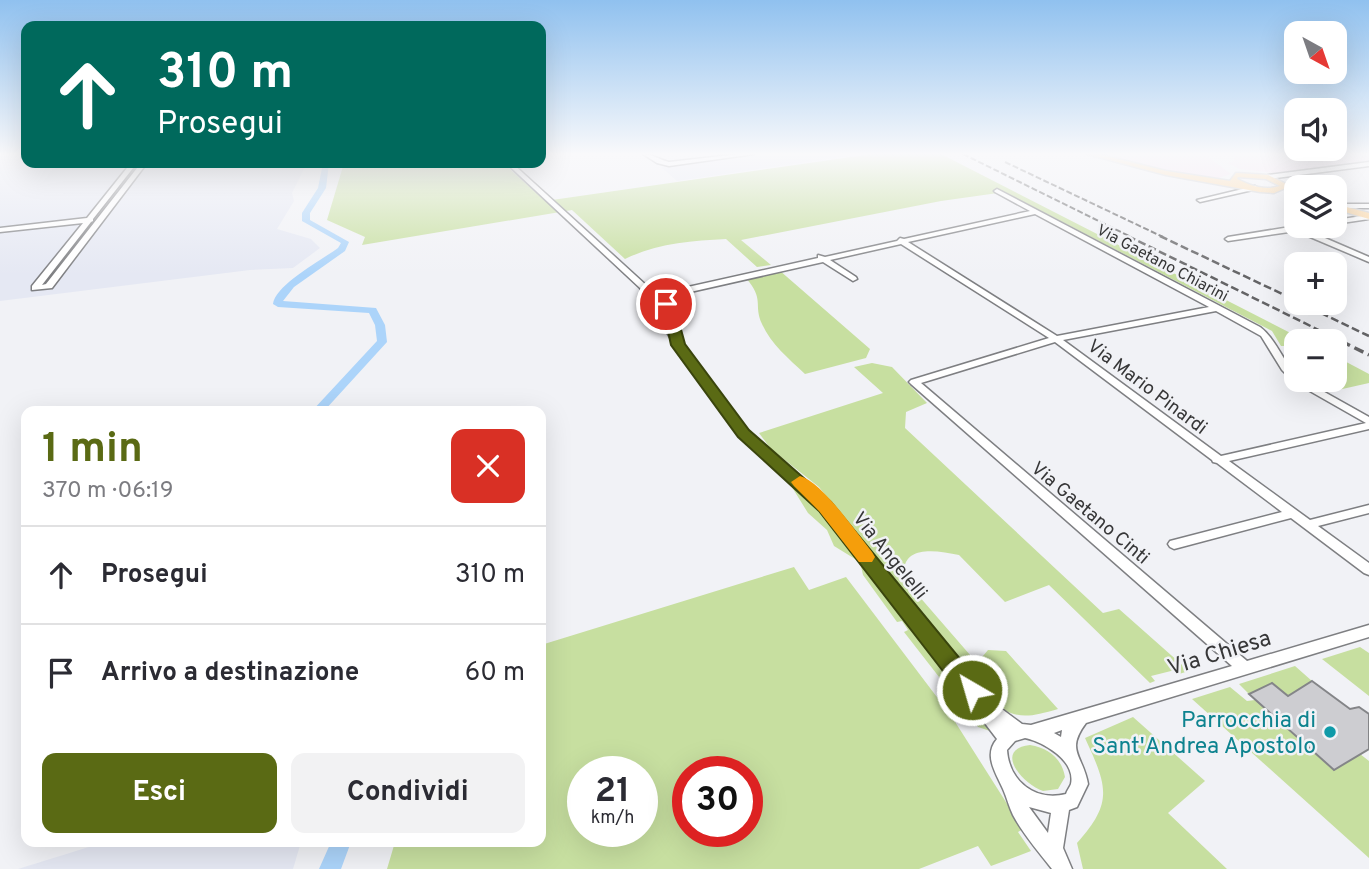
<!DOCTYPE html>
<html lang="it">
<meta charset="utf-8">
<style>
body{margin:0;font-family:Overpass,sans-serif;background:#f2f2f3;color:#2b2b33;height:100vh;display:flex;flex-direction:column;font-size:26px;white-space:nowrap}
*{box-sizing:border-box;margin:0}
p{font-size:23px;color:#7c7c81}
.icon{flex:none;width:38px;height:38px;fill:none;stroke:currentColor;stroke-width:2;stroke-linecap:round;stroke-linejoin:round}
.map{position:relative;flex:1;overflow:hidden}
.details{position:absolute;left:21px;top:406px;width:525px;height:441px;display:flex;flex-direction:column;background:#fff;border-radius:14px;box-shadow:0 7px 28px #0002}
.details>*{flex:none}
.guide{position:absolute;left:21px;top:21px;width:525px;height:147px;border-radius:14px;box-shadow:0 7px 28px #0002;background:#00695c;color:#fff;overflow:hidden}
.needle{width:46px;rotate:140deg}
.controls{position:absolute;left:1284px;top:21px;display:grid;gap:14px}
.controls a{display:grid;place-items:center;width:63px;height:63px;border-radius:14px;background:#fff;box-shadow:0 7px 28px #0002;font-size:35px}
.speed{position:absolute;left:567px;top:756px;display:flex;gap:14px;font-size:35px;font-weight:700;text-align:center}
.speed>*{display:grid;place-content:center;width:91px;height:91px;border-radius:50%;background:#fff;box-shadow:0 7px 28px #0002;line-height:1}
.speed small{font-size:18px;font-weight:400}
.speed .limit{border:10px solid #d22;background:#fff;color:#111}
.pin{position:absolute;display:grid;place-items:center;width:60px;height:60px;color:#fff;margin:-30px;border:4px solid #fff;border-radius:50%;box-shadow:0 2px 7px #0007}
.me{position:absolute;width:77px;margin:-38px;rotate:322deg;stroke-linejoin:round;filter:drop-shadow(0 0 5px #0008)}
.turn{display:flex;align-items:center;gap:24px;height:147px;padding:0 21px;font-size:32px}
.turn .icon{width:91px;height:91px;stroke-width:2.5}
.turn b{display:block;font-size:49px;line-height:60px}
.round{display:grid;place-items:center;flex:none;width:74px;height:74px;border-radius:14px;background:#f2f2f3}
.overview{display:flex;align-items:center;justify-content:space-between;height:119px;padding:0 21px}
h1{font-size:42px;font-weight:700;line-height:52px;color:#5a6a14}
.button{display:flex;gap:14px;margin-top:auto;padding:14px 21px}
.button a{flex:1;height:80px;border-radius:14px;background:#5a6a14;color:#fff;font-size:28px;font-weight:700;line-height:80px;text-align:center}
.button a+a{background:#f2f2f3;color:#2b2b33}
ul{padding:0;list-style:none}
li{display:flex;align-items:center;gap:21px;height:98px;padding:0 21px;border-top:2px solid #e1e1e2}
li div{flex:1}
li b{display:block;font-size:26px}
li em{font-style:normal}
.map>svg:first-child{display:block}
</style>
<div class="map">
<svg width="1369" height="869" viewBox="0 0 1369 869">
<rect width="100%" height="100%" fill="#f1f2f6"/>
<path fill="#f6e1f1" d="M1096,154H1204L1231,174L1219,178L1187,176Z
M1224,154H1369V160L1284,174L1240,169L1227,163L1234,161V157Z"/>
<path fill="#e5e8f3" d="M0,154H26V163H307L292,193L294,201L277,229L311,239L320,248L293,268L250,270L0,301Z
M767,154L848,156L677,181L661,167Z
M105,842H301L293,869H18Z"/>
<path fill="#c7dfa0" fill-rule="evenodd" d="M872,154H941L1306,341H1297V346H1281L1272,331L1005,192L941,201L741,240L771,265L757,267L726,239C690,241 658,243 625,259L572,210L362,245L365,237L327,220L344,163H503L545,201Z
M779,270L870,349L866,358L805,374C789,359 771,344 762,324C753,304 765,300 746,278Z
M1335,356L1369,374V383L1329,392L1314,384L1321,380H1335Z
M872,363L892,367L927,403L906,412L905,428L1103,613L1119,609L1189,671L1179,674L1175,670L1151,676L1155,681L1150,683L1049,585L1005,602L959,555C935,550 898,544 905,580L977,663L988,650L1006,651L1058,709C1027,718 1016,720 989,701L819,487L771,449L759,433L883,393L854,367Z
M790,484L795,485L823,514L993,732L978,727L904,632L908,630L902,621L897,622L863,575L860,562L834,546L827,530L808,513Z
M794,567L809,590L846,577L952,717L1023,829L1018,832L1031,851L991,866L978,846L919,869H387L395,842H541V645ZM583,772H642V831H583ZM688,772H747V831H688Z
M1360,647L1369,653V696L1322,659Z
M1295,666L1312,681L1288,696L1272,683L1249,694L1239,684Z
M1230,687L1247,701L1255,700L1266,709L1333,770L1360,754L1369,761V858L1192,699Z
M1133,717L1205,781L1168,813L1227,869H1083L1077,843C1114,802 1107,786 1085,738Z
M1030,745C1049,748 1062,759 1065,777L1058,789L1043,791C1022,784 993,749 1030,745Z"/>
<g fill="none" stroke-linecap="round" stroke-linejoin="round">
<path fill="#acd4fa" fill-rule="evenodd" d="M323,163H329L326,188L310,213V220L349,242L345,251L294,287L283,301L376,308L385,325L387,342L324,411H312L377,341L375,325L369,313L278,307L273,304C275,285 323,259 338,248L341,243L302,221V213L318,188Z
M331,842H351L341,869H319Z"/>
</g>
<path fill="#cdcdd1" stroke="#848588" stroke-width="2" d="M1312,681L1350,709L1359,707L1369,714V749L1334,770L1249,694L1272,683L1288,696Z"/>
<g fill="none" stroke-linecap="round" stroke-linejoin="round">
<g stroke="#7e7f82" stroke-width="3">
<path id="minor" d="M643,154C652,154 660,160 669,162L739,154H754L669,166L657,163Z
M1369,162V166L1268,179L1265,177L1268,175Z
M131,163H137L93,219V221L91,222L42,285L46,284L141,163H147L52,288L32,290V286L83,223L0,232V228L87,218Z
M506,163H512L646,285L652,295L818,258V255L825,257L897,241L900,238L904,239L1030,211L995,192L994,191L997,189L1260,327C1277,340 1282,361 1297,375V380H1303L1369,417V429L1229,461L1310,520L1369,505V513L1318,526L1369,563V575L1364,573L1291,518L1174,549L1170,547L1168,544L1170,541L1282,512L1217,463L1213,462L1212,460L1055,342L921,383L1247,661L1369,625V637L1086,723C1065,751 1083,755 1088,784L1077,807L1069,810L1063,848L1072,869H1052C1039,852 1023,834 1013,815C1009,807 1007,798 1003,789C996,773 983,755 997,739L821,509L740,436L677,349L640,288ZM1035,214L1209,307L1057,336L908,242ZM901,244L1049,338L911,380L909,382L911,384L1232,666L1031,725L1022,724L995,704L988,703L829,503L748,432L685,348L655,300L823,262L853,281L857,279L856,277L830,260ZM1216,311L1261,336L1282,370L1294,382L1366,423L1221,456L1063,340ZM1062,730L1061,737L1054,733ZM1025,738C1043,742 1076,760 1071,784C1070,787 1067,790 1066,794C1035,802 1009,781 1007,750L1015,741ZM1029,807L1051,813L1048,833Z
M1255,186L1258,188L1257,189L1200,202L1197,200Z
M1335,204H1369V208H1335Z
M1369,215V219L1335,224V220Z
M1296,226H1315L1314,227L1304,229L1369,257V262L1296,231L1228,241L1225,239L1228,237Z"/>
</g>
<g stroke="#cfcfcf" stroke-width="3">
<path id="major" d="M1087,154H1098L1166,171L1230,181L1236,173L1268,175L1290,186L1274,193L1260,192L1166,175ZM1238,177L1266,179L1280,186C1265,191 1251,186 1237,179Z
M1335,204L1369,213V219L1335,209Z"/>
</g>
<use href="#minor" fill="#fff" fill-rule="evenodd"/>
<use href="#major" fill="#fed69f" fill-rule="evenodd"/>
<path stroke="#646466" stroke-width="2" stroke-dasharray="6 2.5" stroke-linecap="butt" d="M963,154L1131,237
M1005,162L1163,237"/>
<path stroke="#646466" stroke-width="2.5" stroke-dasharray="8 3.5" stroke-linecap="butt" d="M1128,236L1345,343
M1160,236L1297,301
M1300,303L1369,336"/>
<path stroke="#646466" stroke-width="3.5" stroke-dasharray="10 5" stroke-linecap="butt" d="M1341,341L1369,355"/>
</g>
<linearGradient id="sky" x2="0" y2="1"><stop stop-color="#90c1ef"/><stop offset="0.56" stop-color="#f9f9fb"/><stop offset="1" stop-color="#f9f9fb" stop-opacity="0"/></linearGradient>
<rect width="1369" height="275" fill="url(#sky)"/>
<path fill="#5a6a14" stroke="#3a450d" stroke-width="2" d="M662,302L672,304L671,310L680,326L685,344L749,430L831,502L980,683L983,690L980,697L972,700L963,697L819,511L738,437L671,345L667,326L658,310Z"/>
<path fill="#f59e0b" d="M800,476C823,483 856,532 872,552L875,557L872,562H859L819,511L794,486L791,482Z"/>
<circle fill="#0f9aa8" stroke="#f1f2f6" stroke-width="2.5" cx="1330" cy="732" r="7"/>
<g text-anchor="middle" stroke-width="5" stroke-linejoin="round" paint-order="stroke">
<g font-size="16" fill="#373738" stroke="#f1f2f6">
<text transform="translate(1163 262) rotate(28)" y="6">Via Gaetano Chiarini</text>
</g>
<g font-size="19" fill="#373738" stroke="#f1f2f6">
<text transform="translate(1148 386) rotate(37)" y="7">Via Mario Pinardi</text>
<text transform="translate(1091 512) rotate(40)" y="7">Via Gaetano Cinti</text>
<text transform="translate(891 555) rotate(51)" y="7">Via Angelelli</text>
</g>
<g font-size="23" fill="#373738" stroke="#f1f2f6">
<text transform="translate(1219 652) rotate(-17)" y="8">Via Chiesa</text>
</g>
<g font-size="23" fill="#0d838f" stroke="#f1f2f6" text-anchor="end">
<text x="1316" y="727">Parrocchia di<tspan x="1316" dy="26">Sant'Andrea Apostolo</tspan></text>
</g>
</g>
</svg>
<div class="controls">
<a><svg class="needle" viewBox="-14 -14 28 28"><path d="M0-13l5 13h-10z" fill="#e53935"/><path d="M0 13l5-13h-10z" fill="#7c7c81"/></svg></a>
<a><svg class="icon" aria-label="sound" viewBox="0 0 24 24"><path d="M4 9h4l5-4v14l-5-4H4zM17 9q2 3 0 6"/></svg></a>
<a><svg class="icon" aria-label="layers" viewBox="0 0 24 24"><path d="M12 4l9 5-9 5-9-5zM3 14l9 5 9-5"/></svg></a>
<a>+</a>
<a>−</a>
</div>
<div class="speed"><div>21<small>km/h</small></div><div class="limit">30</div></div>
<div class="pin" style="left:666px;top:304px;background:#d93025"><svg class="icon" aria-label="arrive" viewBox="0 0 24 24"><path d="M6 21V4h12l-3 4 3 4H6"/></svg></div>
<svg class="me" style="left:972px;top:690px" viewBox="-20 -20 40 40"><circle r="17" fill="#5a6a14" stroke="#fff" stroke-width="3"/><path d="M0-11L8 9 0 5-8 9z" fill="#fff"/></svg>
<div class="guide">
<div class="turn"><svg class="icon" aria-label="ahead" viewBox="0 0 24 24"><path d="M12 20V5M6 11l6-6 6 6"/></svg><div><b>310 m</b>Prosegui</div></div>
</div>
<section class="details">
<div class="overview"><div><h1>1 min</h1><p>370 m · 06:19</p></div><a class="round" style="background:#d93025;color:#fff"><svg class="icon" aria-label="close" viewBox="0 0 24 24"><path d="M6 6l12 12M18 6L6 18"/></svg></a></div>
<ul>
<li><svg class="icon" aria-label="ahead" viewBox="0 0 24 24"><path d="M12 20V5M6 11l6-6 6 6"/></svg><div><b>Prosegui</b></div><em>310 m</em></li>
<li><svg class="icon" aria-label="arrive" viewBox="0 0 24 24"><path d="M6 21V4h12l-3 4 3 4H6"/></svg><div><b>Arrivo a destinazione</b></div><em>60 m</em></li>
</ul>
<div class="button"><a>Esci</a><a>Condividi</a></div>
</section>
</div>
